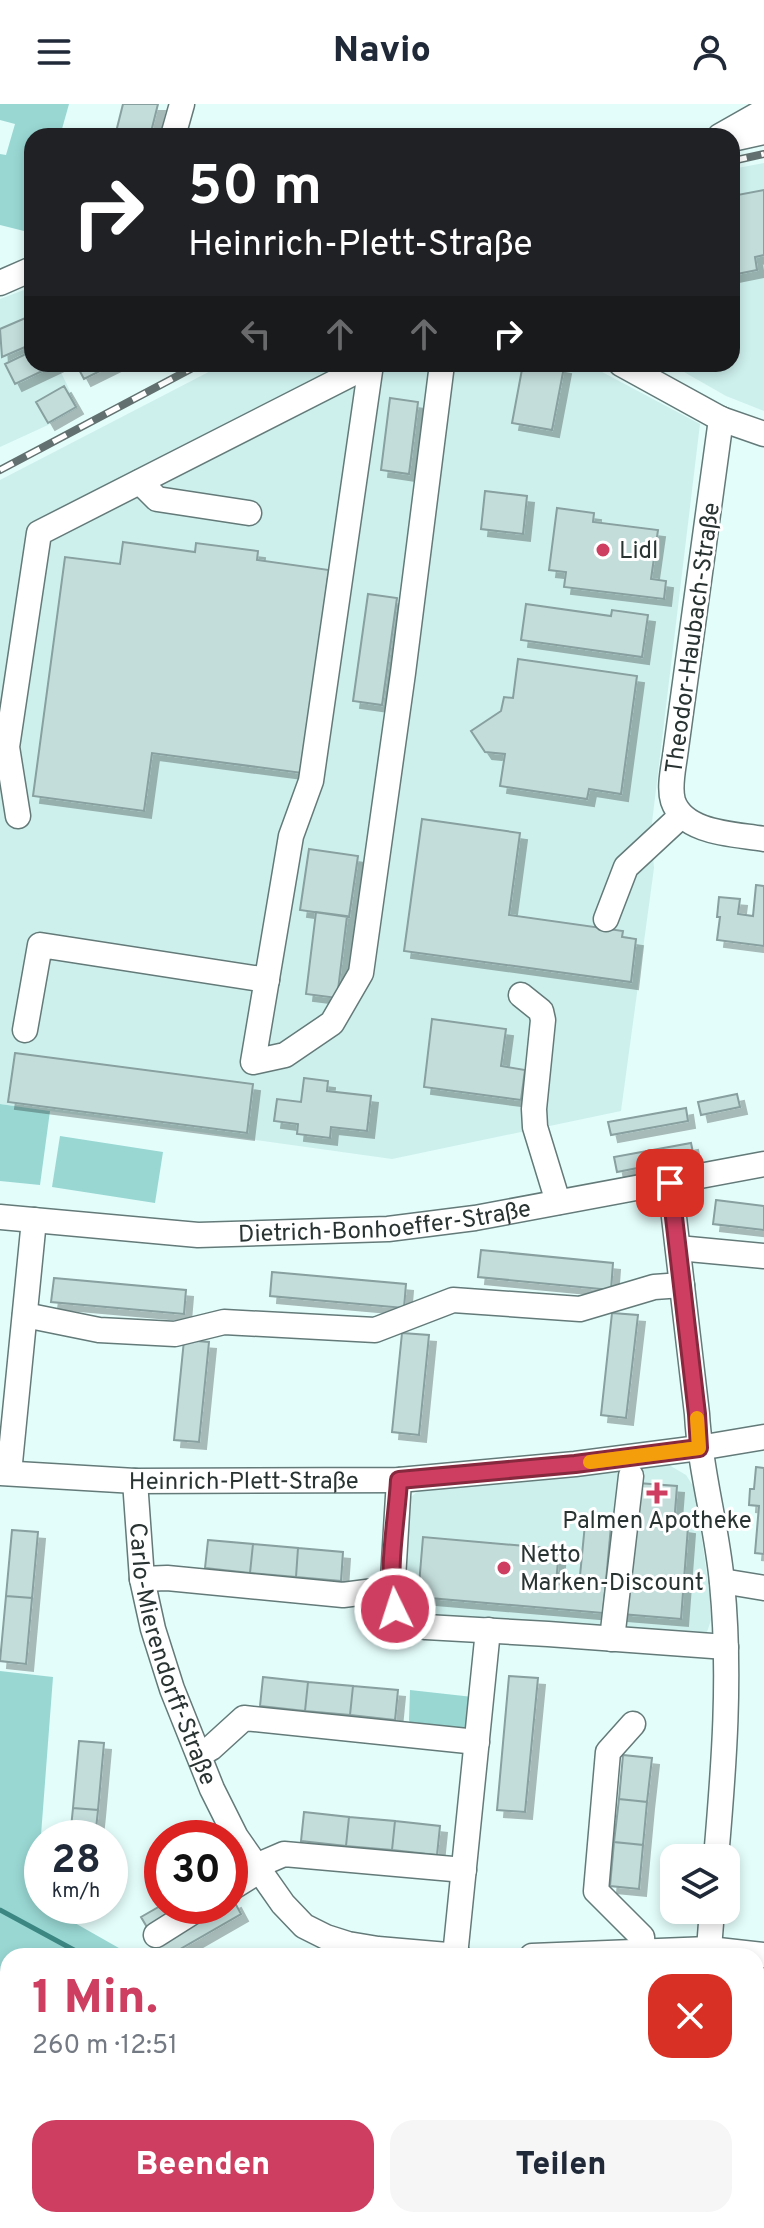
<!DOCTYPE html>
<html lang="de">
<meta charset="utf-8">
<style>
body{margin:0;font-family:Overpass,sans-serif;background:#f6f6f7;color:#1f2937;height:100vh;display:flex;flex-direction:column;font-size:30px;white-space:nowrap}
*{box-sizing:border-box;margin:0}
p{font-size:26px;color:#747a83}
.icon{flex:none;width:44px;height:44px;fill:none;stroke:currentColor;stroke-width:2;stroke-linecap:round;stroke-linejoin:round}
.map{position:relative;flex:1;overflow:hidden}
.drawer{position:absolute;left:0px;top:1844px;width:764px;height:280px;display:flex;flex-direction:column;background:#fff;border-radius:24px 24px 0 0;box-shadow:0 4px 12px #0003}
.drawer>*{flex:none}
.hud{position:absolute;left:24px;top:24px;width:716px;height:244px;border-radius:24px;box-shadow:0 4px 12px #0003;background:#202124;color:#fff;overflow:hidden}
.fabs{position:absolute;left:660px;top:1740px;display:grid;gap:16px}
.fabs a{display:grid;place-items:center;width:80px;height:80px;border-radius:16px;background:#fff;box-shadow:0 4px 12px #0003;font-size:40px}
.speed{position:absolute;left:24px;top:1716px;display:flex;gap:16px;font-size:40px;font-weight:700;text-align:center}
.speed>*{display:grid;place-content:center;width:104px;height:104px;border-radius:50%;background:#fff;box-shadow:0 4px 12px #0003;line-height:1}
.speed small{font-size:20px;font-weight:400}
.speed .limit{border:12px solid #d22;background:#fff;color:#111}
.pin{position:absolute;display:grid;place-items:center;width:68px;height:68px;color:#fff;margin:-34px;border-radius:16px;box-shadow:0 4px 12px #0006}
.me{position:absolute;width:88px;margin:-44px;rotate:356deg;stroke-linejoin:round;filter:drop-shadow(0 0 6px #0008)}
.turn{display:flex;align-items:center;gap:28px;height:168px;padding:0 32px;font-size:36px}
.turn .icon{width:104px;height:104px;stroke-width:2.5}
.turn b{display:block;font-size:56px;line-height:68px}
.lanes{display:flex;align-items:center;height:76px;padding:0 32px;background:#0003;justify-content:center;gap:40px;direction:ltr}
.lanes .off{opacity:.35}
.round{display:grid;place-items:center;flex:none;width:84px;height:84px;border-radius:24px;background:#f6f6f7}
.head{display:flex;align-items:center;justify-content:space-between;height:136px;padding:0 32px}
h1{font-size:48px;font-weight:800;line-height:60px;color:#ce3e60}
.cta{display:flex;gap:16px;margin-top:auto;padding:16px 32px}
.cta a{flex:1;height:92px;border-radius:24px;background:#ce3e60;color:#fff;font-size:32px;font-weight:800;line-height:92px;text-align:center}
.cta a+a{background:#f6f6f7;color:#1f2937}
header{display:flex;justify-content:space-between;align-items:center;height:104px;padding:0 32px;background:#fff;font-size:36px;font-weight:800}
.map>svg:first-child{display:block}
</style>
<header><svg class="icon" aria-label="menu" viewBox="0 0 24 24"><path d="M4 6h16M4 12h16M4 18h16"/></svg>Navio<svg class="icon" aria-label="person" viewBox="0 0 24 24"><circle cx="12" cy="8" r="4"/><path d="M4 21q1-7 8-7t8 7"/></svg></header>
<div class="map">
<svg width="764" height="2124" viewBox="0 0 764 2124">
<defs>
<filter id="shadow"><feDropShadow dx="7" dy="7" stdDeviation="0" flood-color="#0004"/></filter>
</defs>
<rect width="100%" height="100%" fill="#e3fdfb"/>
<path fill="#cdf0ed" d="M764,59V307L726,292L670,260H732V65Z
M32,183V260H60L58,262L78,304L48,321L0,343V195Z
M224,260H587L700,320L651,727L654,764L621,1007L392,1055L0,1000V376Z
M669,1361L686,1371L695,1385L710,1493L711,1516L707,1528L700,1535L419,1513L403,1504L406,1406L411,1393L419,1386Z"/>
<path fill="#99d7d3" d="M0,0H69L60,32H32V129L0,121V50L6,51L15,20L0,16Z
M0,1000L50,1007L40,1081L0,1077Z
M60,1032L163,1048L155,1099L52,1083Z
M0,1567L53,1573L36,1797L133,1852H8V2116H756V1951L764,1952V2124H513V2121L508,2124H0Z
M410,1586L473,1593L467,1623L455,1629L412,1625L409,1616Z"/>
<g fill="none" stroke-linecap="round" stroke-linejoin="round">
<path stroke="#3d8783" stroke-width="5" d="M0,1806L85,1852
M566,2116L581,2124"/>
</g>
<path fill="#c3dddb" stroke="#88a09f" stroke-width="2" filter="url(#shadow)" d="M123,0H158L150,32H115Z
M764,86V151L755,153L757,166L732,171V92Z
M30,212L32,216V240L2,253L0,225Z
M32,247V260H57L15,280L5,260Z
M76,260H114L84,275Z
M523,260H548L564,263L552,326L512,319Z
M64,282L76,303L48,319L36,298Z
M390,294L418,298L409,370L381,366Z
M485,387L527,392L523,430L481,425Z
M557,404L594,409L593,418L658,426L651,475L666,477L664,495L564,483L566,468L549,466Z
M123,438L195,448L196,439L258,447L257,456L329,466L302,669L152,649L144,707L33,692L65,453L120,460Z
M368,490L397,494L382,601L353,597Z
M526,500L611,512L612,506L648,511L642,553L521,536Z
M518,555L637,572L621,690L589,685L587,695L500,682L505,650L485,648L471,627L501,607L504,593L513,594Z
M422,715L520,729L509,811L623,827L622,833L636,835L631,878L404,847Z
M309,745L358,752L349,813L300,806Z
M756,781L764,782V842L717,836L720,813H717L719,793L740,795L738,810L753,812Z
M316,808L347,812L337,894L306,890Z
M432,915L506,925L501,962L525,966L521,996L424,983Z
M15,949L253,980L247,1029L8,998Z
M304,974L328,977L327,987L371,992L367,1027L331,1023L330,1034L297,1030L298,1020L274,1017L277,995L301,998Z
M737,990L740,1003L701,1011L698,998Z
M686,1004L688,1017L611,1031L608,1018Z
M691,1039L694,1053L617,1068L614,1053Z
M716,1096L764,1102V1126L713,1120Z
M481,1146L613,1159L611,1186L478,1173Z
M272,1168L406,1180L404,1204L270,1192Z
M54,1174L186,1186L184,1210L51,1198Z
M612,1209L638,1211L626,1314L601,1311Z
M402,1229L429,1231L419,1331L392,1328Z
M184,1236L209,1238L199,1338L174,1336Z
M756,1363L764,1364V1450L755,1449L759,1402L749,1401L750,1385H754Z
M638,1379L677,1382L674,1421L688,1423L681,1515L621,1510Z
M585,1420L611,1422L603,1509L418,1493L423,1433L559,1445L556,1480L579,1482Z
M12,1426L38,1428L32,1494L6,1492Z
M208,1436L253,1440L250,1469L205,1464Z
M253,1440L298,1444L296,1473L250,1469Z
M298,1444L343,1448L341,1477L296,1473Z
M6,1492L32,1494L26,1560L0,1557Z
M509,1572L538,1574L525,1708L497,1706Z
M263,1573L308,1578L305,1607L260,1602Z
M308,1578L353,1582L350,1611L305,1607Z
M353,1582L398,1586L395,1616L350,1611Z
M79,1637L104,1639L98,1706L73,1704Z
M623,1651L652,1654L647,1698L619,1695Z
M619,1695L647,1698L643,1741L614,1738Z
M73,1704L98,1706L95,1734H70Z
M304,1708L349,1713L346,1742L301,1737Z
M349,1713L395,1717L392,1746L346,1742Z
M395,1717L440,1722L437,1751L392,1746Z
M614,1738L643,1741L639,1785L610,1782Z
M234,1797L241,1810L168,1852H162L156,1842L226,1802H230V1799Z
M162,1801L188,1802L148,1825L141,1813Z
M756,1922H764V1952L756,1951Z"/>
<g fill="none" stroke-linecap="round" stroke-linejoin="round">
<g stroke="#637a79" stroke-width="27">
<g id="minor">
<path d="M173,32L182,0"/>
<path d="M720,32L764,7"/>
<path d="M732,35L764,28"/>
<path d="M0,179L32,165"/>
<path d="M371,260L311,677L291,732L253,958L285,951L332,919L361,869L403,569L442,260"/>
<path d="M621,260L721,315L764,330"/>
<path d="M721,315L675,652C673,666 669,684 673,697C684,730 736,730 764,735"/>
<path d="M140,378L157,395L249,409"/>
<path d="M18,712L7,643L39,429L371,260"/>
<path d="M606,815L626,763L681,712"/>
<path d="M521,891L541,907L543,916L534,1005L535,1023L558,1098"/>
<path d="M25,926L40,841L267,876"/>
<path d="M670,1079L697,1310C700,1367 717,1422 722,1479C731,1571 724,1662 716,1754"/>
<path id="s1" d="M0,1113L198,1131L388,1125L475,1114L764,1060"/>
<path d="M678,1144L764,1152"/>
<path d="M25,1211L99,1226L175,1230L224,1218L375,1226L453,1196L580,1205L654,1183L682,1181"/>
<path id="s2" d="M0,1369L135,1377L399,1376L575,1360L699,1344L764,1333"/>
<path d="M9,1369L34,1116"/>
<path d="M399,1376L392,1491C397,1513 405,1518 426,1523L548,1530L726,1543"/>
<path id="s3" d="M135,1377L142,1475L153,1525L172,1585L212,1685L236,1733L283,1800L304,1822L326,1833L348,1840L378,1845L459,1852"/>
<path d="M142,1475L167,1474L343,1491L382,1486L392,1487"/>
<path d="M722,1477L764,1484"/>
<path d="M612,1535L631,1372"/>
<path d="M633,1620L608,1648L596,1787L642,1833L643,1848"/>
<path d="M199,1651L211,1644L244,1614L477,1638"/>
<path d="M256,1762L284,1750L464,1766"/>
<path d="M230,1785L259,1767"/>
<path d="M156,1831L202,1802"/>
<path d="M709,1845L712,1806"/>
<path d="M455,1852L488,1526"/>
<path d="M532,1852L709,1845L764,1851"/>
<path d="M756,1966L764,1967"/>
</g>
</g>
<use href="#minor" stroke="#fff" stroke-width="24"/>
<g stroke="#62716f" stroke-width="8">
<path id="rail" d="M732,57L764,50
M0,366L200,260"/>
</g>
<use href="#rail" stroke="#fff" stroke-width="5" stroke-dasharray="15" stroke-linecap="butt"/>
</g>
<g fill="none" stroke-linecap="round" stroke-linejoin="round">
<g stroke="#86283e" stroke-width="20">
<path id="route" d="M395,1505C386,1468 397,1415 399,1376L575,1360L699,1344L697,1310L670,1079"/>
</g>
<use href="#route" stroke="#ce3e60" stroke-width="14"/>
<path stroke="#f59e0b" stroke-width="14" d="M590,1358L699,1344L697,1314"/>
</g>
<g fill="#ce3e60" stroke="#fff" stroke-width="3">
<circle cx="603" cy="446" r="8"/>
<path d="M653 1377h8v8h8v8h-8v8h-8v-8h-8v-8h8z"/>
<circle cx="504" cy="1464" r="8"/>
</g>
<g text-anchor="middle" stroke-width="6" stroke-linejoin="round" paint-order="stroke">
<g font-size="24" fill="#293332" stroke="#fff" text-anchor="start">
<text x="619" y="454">Lidl</text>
<text x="657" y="1424" text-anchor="middle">Palmen Apotheke</text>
<text x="520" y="1458">Netto<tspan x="520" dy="28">Marken-Discount</tspan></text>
</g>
<g font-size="24" fill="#293332" stroke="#fff">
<text transform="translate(692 534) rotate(-82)" y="8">Theodor-Haubach-Straße</text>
<text dy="8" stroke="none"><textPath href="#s1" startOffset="386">Dietrich-Bonhoeffer-Straße</textPath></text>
<text dy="8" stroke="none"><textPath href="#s2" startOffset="244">Heinrich-Plett-Straße</textPath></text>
<text dy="8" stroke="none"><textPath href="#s3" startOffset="178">Carlo-Mierendorff-Straße</textPath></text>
</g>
</g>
</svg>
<div class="fabs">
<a><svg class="icon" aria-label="layers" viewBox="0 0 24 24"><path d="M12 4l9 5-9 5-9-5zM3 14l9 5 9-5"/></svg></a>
</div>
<div class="speed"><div>28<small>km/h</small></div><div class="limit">30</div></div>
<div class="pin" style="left:670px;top:1079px;background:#d93025"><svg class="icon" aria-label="arrive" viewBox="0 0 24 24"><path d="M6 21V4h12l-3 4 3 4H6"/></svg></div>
<svg class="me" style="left:395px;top:1505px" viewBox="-20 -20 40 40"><circle r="17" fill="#ce3e60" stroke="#fff" stroke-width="3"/><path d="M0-11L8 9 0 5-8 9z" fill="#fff"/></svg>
<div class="hud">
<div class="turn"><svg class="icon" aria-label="right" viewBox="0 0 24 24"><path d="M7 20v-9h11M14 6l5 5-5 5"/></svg><div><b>50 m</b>Heinrich-Plett-Straße</div></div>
<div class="lanes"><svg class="icon off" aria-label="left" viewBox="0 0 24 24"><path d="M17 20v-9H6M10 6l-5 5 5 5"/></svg><svg class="icon off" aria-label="ahead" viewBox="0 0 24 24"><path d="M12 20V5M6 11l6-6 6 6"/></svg><svg class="icon off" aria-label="ahead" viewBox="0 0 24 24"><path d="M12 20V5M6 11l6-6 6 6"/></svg><svg class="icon" aria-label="right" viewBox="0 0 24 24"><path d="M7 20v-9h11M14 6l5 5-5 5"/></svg></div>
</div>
<section class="drawer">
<div class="head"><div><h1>1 Min.</h1><p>260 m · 12:51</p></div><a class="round" style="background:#d93025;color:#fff"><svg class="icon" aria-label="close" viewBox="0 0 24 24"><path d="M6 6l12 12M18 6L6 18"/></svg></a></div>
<div class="cta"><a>Beenden</a><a>Teilen</a></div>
</section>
</div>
